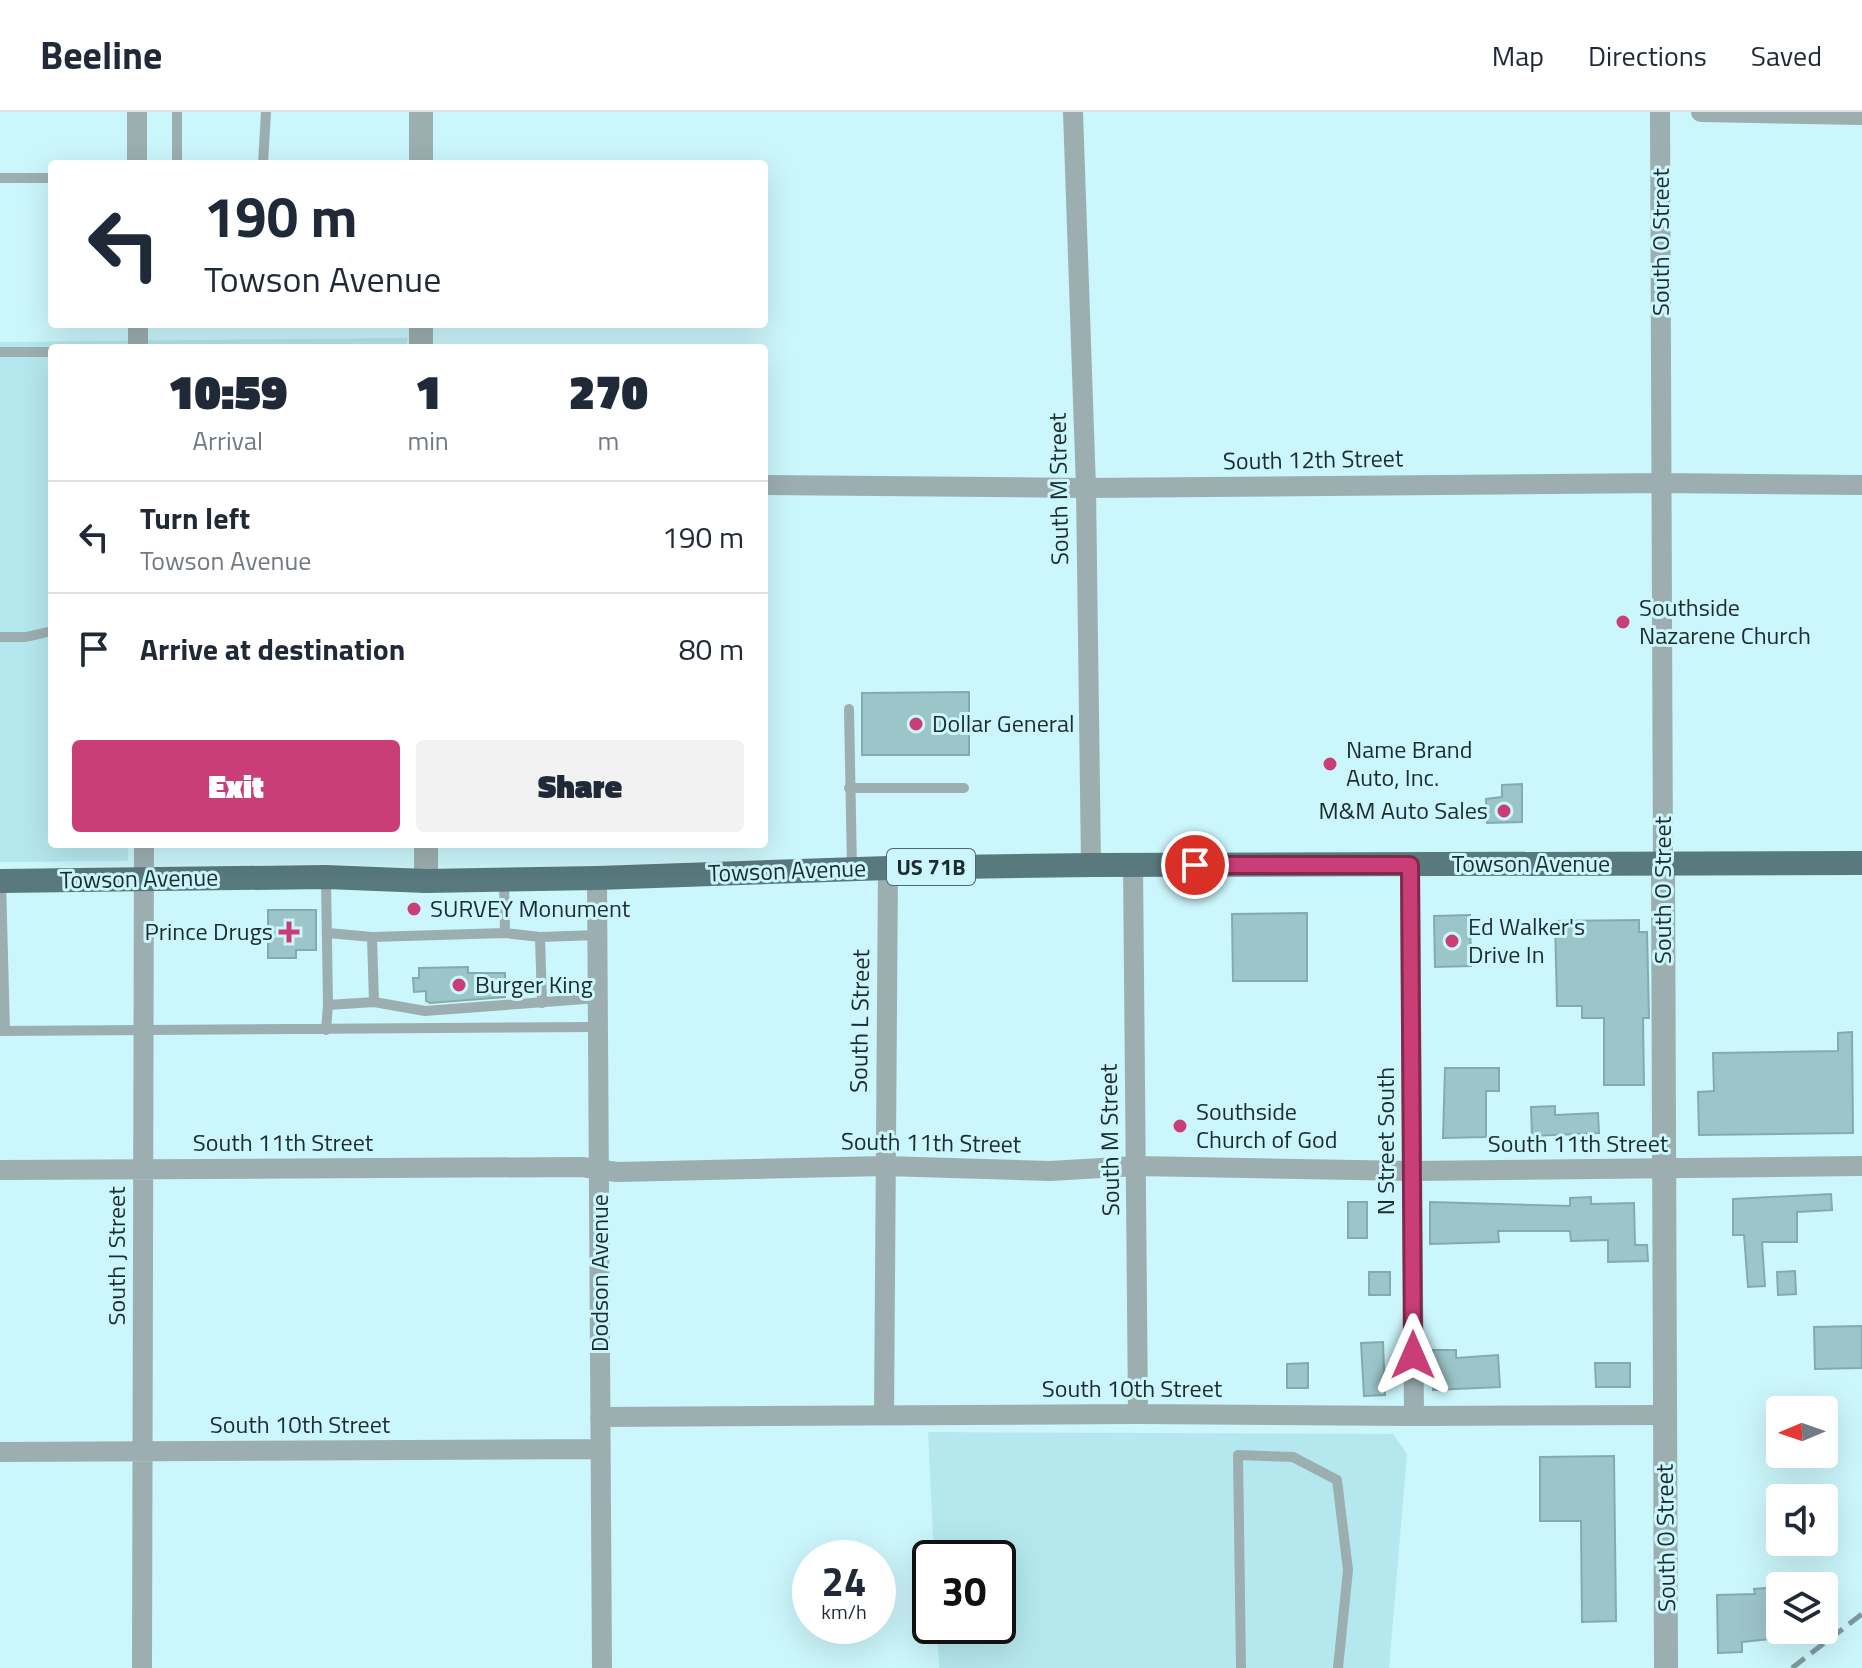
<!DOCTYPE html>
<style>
body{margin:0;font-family:"Titillium Web",sans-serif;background:#f2f2f3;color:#1f2937;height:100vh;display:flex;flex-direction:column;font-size:30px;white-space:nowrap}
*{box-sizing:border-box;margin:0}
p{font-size:26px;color:#747a83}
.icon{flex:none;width:44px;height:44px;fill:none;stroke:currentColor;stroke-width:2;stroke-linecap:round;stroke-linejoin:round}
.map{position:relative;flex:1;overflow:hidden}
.drawer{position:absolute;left:48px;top:232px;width:720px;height:504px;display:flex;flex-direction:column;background:#fff;border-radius:8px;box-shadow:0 8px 32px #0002}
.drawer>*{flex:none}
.banner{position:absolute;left:48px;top:48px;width:720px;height:168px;border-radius:8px;box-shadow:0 8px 32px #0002;background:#fff;color:#1f2937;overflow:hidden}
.needle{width:52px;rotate:268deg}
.controls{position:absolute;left:1766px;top:1284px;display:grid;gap:16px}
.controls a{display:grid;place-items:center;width:72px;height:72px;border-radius:8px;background:#fff;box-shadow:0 8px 32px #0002;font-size:40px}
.speed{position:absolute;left:792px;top:1428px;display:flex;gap:16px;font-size:40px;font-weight:700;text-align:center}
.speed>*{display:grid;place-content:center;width:104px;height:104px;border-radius:50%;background:#fff;box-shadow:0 8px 32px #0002;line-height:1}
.speed small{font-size:20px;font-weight:400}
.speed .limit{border:4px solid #111;border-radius:12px;background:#fff;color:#111}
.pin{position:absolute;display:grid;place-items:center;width:68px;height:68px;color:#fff;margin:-34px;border:4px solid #fff;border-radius:50%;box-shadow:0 2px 8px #0007}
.me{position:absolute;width:88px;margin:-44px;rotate:0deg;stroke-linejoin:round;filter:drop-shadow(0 0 6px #0008)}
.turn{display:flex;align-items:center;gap:28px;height:168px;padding:0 24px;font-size:36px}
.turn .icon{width:104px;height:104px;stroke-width:2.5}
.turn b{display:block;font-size:56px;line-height:68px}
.eta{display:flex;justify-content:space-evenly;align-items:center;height:136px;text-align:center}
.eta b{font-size:48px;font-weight:800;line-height:56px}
.button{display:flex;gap:16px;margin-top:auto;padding:16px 24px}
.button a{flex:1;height:92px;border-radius:8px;background:#c93e76;color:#fff;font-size:32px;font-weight:800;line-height:92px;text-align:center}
.button a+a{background:#f2f2f3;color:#1f2937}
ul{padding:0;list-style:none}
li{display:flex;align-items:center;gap:24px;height:112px;padding:0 24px;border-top:2px solid #e0e1e3}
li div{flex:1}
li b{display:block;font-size:30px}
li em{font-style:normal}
header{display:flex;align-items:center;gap:48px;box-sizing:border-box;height:112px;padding:0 40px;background:#fff;border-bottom:2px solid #e0e1e3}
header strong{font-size:38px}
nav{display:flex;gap:44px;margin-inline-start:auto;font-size:28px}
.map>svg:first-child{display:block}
</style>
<header>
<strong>Beeline</strong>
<nav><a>Map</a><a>Directions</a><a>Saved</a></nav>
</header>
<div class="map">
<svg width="1862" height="1556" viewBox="0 0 1862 1556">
<rect width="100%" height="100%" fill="#cbf6fb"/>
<path fill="#b5e8ee" d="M407,226V236H52V732H128V749L0,750V230Z
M928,1320L1393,1322L1407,1342L1389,1556H939L937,1514H998V1446H934Z"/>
<path fill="#9cc5ca" stroke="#82abb0" stroke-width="2" d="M969,580V643H862V581Z
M1522,672V710L1487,711L1486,687L1502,685V673Z
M268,798H316V838H296V846H268Z
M1307,801V869H1233L1232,802Z
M1470,803L1471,854L1435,855L1434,804Z
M1639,808V820H1647L1649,906H1643L1644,973H1604V906H1582V894H1557L1555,809Z
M468,855V861H505V885L430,891L426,889V879L414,880L413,866H419V856Z
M1852,920L1853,1021L1699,1023L1698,980L1714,979L1713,941L1838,939V921Z
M1445,956H1499V979H1486V1025L1443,1026Z
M1555,994V1003L1598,1001L1599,1021L1532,1024L1531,995Z
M1831,1082L1832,1098L1797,1100V1130H1762L1765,1174L1748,1175L1744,1123H1733V1087Z
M1591,1085V1092L1634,1091L1635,1133H1647L1648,1149L1608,1150V1128L1571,1129L1570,1119H1498L1499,1130L1430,1132V1090L1570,1094V1086Z
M1348,1090H1367V1126H1348Z
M1795,1159L1796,1182L1778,1183L1777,1160Z
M1369,1160H1390V1183H1369Z
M1862,1214V1256L1815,1257L1814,1215Z
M1383,1230L1385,1283L1364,1284L1361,1231Z
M1433,1238H1456V1246L1498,1243L1500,1275L1433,1278Z
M1308,1251V1276H1287V1252Z
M1595,1251H1630V1275H1596Z
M1614,1344L1616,1509L1582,1510L1581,1409H1540V1345Z
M1780,1475V1526L1742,1530V1540L1718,1541L1717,1483L1755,1482L1754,1477Z"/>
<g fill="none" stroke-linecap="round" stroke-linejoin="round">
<path stroke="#9caeb0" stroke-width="10" d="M177,0V52
M263,52L266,0
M0,66H52
M0,240H52
M0,525H26L52,519
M849,597L852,757
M849,676H964
M326,767L328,893L326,918
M504,768L505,821L540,825L598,823
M1,769L5,919
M328,821L372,825L374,890
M372,825L505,821
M540,825L542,891
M328,893L374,890L425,899L598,886
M0,919L598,915
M1241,1556L1238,1343L1293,1345L1337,1368L1348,1458L1338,1556"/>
<path stroke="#9caeb0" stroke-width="20" d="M137,0V52
M1073,0L1086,376L1091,753
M1660,0L1663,752
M1701,0L1862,3
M138,212V236
M764,373L1086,376L1662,371L1862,373
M1133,753L1138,1302
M1410,753L1414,1304
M597,766L602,1556
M0,1058L582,1055L617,1060L885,1054L1050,1059L1136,1054L1412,1059L1862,1054
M884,1303L888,756
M600,1305L1138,1302L1414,1304L1665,1303
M0,1340L600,1337
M142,1556L144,732"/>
<path stroke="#9caeb0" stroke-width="24" d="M421,0V52
M421,212V236
M426,732V769
M1663,752L1666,1556"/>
<path stroke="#58797d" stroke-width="24" d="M0,769L326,765L426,769L597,766L888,756L1091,753L1862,751"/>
<path stroke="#7d9b9f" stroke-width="5" stroke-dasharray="16 8" stroke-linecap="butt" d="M1792,1556L1862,1502"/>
</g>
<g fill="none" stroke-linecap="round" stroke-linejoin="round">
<g stroke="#83284d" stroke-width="20">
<path id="route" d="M1195,753H1410L1413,1243"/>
</g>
<use href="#route" stroke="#c93e76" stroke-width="14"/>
</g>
<g fill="#c93e76" stroke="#cbf6fb" stroke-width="3">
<circle cx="1623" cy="510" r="8"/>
<circle cx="916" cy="612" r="8"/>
<circle cx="1330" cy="652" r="8"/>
<circle cx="1504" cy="699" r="8"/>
<circle cx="414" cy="797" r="8"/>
<path d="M285 808h8v8h8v8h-8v8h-8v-8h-8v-8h8z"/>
<circle cx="1452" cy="829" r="8"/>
<circle cx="459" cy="873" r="8"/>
<circle cx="1180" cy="1014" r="8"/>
</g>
<g text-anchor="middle" stroke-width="6" stroke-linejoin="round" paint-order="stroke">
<rect fill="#cbf6fb" stroke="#51696c" stroke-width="2" x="887" y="737" width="88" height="36" rx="6"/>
<g font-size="22" font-weight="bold" fill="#1d2d2f">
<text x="931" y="763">US 71B</text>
</g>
<g font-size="24" fill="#1d2d2f" stroke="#cbf6fb">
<text transform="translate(1661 130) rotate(-90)" y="8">South O Street</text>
<text transform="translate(1313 348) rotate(-1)" y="8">South 12th Street</text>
<text transform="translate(1059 377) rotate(-91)" y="8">South M Street</text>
<text x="1531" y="760">Towson Avenue</text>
<text transform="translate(787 759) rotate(-2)" y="8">Towson Avenue</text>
<text transform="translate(139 767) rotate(-1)" y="8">Towson Avenue</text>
<text transform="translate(1663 778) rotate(-90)" y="8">South O Street</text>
<text transform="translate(860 909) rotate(-89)" y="8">South L Street</text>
<text transform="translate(1110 1028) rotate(-91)" y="8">South M Street</text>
<text transform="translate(1386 1029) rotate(-90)" y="8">N Street South</text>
<text x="283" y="1039">South 11th Street</text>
<text transform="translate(931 1031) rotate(1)" y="8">South 11th Street</text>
<text x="1578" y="1040">South 11th Street</text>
<text transform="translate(117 1144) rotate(-90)" y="8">South J Street</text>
<text transform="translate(600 1161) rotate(-90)" y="8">Dodson Avenue</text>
<text x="1132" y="1285">South 10th Street</text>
<text x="300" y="1321">South 10th Street</text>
<text transform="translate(1666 1426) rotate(-91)" y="8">South O Street</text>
</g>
<g font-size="24" fill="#1d2d2f" stroke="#cbf6fb" text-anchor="start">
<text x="1639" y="504">Southside<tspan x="1639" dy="28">Nazarene Church</tspan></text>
<text x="932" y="620">Dollar General</text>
<text x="1346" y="646">Name Brand<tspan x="1346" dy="28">Auto, Inc.</tspan></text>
<text x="1488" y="707" text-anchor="end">M&amp;M Auto Sales</text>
<text x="430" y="805">SURVEY Monument</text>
<text x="1468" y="823">Ed Walker's<tspan x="1468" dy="28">Drive In</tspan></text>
<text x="273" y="828" text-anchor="end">Prince Drugs</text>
<text x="475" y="881">Burger King</text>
<text x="1196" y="1008">Southside<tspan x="1196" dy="28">Church of God</tspan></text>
</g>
</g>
</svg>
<div class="controls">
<a><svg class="needle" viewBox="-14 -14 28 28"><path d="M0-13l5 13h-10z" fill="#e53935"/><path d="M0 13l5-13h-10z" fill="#747a83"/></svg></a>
<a><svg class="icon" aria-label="sound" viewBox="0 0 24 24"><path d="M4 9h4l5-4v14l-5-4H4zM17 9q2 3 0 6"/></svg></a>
<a><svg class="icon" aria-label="layers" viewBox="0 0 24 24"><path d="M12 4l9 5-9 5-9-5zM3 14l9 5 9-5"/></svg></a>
</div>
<div class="speed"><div>24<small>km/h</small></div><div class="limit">30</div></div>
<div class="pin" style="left:1195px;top:753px;background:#d93025"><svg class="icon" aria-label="arrive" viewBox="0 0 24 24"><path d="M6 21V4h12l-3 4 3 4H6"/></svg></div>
<svg class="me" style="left:1413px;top:1243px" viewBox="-20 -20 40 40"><path d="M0-17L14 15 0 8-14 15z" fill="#c93e76" stroke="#fff" stroke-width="4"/></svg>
<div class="banner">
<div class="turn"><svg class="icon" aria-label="left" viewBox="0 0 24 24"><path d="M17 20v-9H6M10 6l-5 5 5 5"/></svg><div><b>190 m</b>Towson Avenue</div></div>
</div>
<section class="drawer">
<div class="eta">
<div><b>10:59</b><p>Arrival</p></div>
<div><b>1</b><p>min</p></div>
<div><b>270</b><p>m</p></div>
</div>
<ul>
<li><svg class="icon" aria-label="left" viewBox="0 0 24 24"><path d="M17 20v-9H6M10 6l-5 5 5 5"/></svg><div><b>Turn left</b><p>Towson Avenue</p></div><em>190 m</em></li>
<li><svg class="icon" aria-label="arrive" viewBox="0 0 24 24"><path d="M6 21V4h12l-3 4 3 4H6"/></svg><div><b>Arrive at destination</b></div><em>80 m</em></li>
</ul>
<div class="button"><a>Exit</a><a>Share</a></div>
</section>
</div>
